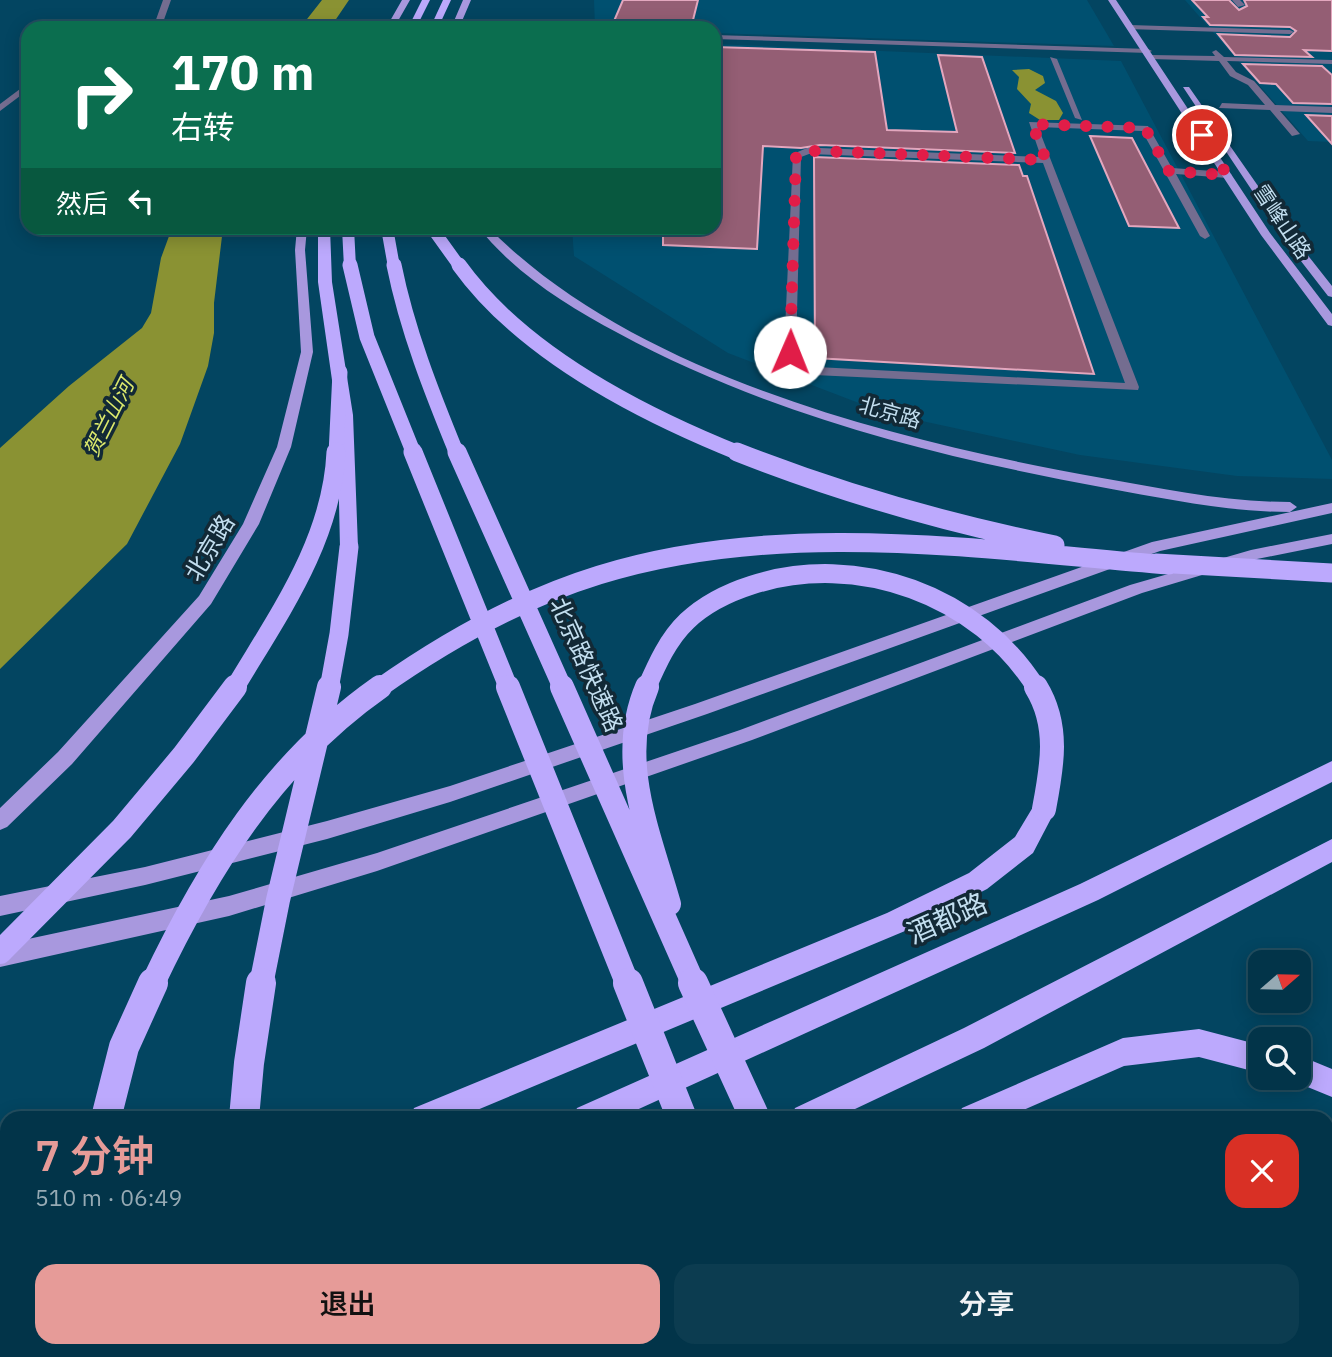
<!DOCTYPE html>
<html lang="zh">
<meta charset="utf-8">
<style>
body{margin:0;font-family:"IBM Plex Sans","Noto Sans SC",sans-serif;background:#0c3c50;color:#f1f3f6;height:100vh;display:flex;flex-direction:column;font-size:26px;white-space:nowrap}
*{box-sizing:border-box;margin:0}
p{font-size:23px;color:#96aab4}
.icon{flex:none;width:38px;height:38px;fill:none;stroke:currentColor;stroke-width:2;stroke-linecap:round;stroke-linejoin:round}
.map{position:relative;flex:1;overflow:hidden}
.drawer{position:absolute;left:0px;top:1111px;width:1334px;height:247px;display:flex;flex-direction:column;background:#023449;border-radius:21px 21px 0 0;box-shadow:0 4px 18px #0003,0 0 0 2px #234f61}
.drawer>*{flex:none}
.hud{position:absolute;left:21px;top:21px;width:700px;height:214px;border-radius:21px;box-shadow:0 4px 18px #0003,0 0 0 2px #234f61;background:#0b6e4f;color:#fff;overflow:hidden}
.needle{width:46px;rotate:70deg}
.buttons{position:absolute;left:1248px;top:950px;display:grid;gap:14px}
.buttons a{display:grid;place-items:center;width:63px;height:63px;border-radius:14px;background:#023449;box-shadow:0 4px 18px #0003,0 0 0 2px #234f61;font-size:35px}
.pin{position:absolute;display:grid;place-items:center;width:60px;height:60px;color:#fff;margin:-30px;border:4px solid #fff;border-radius:50%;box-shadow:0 2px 7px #0007}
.me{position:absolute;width:77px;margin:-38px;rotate:1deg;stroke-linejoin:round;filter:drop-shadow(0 0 5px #0008)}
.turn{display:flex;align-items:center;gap:24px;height:147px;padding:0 35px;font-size:32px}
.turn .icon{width:91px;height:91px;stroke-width:2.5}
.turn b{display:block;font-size:49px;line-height:60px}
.then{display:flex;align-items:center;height:66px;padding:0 35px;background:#0003;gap:14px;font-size:26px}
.round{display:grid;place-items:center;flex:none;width:74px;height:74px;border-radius:21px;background:#0c3c50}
.head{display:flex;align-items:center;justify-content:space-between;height:119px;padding:0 35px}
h1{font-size:42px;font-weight:600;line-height:52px;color:#e69b98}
.button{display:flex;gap:14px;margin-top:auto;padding:14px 35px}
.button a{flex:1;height:80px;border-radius:21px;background:#e69b98;color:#111;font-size:28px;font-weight:600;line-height:80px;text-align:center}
.button a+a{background:#0c3c50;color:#f1f3f6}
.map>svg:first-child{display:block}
</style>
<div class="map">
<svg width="1332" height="1357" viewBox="0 0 1332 1357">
<rect width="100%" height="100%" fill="#034561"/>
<path fill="#005070" d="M594,0H1087L1114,46L714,33V28H595Z
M1185,0H1332V142L1308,141Z
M714,44L1121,61L1332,460V479L1237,476L1080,455L885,413L728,353L574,256L572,228H714Z"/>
<path fill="#8a9233" d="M322,0H349L330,28H300Z
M1029,69L1043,76L1045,83L1035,90L1056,101L1063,113L1059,120H1040L1029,113L1031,104L1017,89L1019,77L1012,70Z
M172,228H223L214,303V333L208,366L180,444L127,544L0,669V448L69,386L142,328L151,313L161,258Z"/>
<path fill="#945e74" stroke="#e3a7be" stroke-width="2" d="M623,0H698L691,28H611Z
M1192,0H1229L1239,10L1247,6L1244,0H1332V51L1304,50L1312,57L1235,55L1218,34L1290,37L1296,31L1290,27L1210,25L1203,17H1208Z
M714,47L875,52L887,130L957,132L938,55L982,57L1015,153L820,145L801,148L763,146L757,249L663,245V228H714Z
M1243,64L1322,66L1332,75V104L1293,103L1276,84L1260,83Z
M1306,115L1332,116V144Z
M1090,136L1132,138L1179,228L1129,226Z
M814,157L1019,165L1023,176H1027L1094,374L815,358Z"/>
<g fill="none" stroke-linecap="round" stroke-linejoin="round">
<path fill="#746d90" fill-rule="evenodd" d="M163,0H171L161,28H153Z
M1232,0H1240L1245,5L1238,7Z
M1130,25L1290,30L1294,32L1290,34L1127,29Z
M714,35L1148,49L1152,51L1148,53L714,39Z
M1216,50L1224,57L1332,60V64L1227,61L1236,72L1254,81L1275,105L1332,107V113L1280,111L1300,134L1292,136L1270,110L1219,108L1222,103L1265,105L1248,85L1230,76L1219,61L1151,59L1147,57L1151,55L1215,56L1212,52Z
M1050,57L1057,59L1082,120L1075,118Z
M28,83V90L0,111V104Z
M1029,122L1148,126L1172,168L1227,172L1232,175L1227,178L1176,174L1210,236L1205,239L1200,236L1142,131L1038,127L1139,387L1138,390L814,375L790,364L784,352L793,154L807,148H820L1041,157ZM809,154L1043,163L1125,383L817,367L799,359L796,352L801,157Z"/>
<path fill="#a898de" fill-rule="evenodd" d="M402,0H410L394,28H386Z
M463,0H471L459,28H451Z
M1108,0H1116L1270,233L1332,314V326L1328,325L1261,235Z
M1183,87H1189L1295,239L1332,286V297L1328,296L1287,243Z
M297,228H307L305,250L313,352L291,447L259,524L211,604L72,764L7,827L0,830V808L58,752L199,596L243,524L277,447L301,352L295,250Z
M479,228H489C636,377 901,442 1102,478C1164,489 1226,502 1290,502L1297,507L1290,512C1228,512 1167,499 1106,488C938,457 769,415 618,333C567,306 515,273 479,228Z
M1332,503V513L1160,551L707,714L450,802L327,839L145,885L0,916V896L145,867L327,821L450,786L695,704L1152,542Z
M1332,534V544L1252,560L1142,593L752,740L377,871L229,916L0,967V945L229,896L377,853L740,730L1130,585L1251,550Z
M1332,1236V1263L1326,1265V1238Z
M1114,1351H1151L1148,1357H1112Z"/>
<path fill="#bca9fd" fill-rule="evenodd" d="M422,0H430L416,28H408Z
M443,0H451L438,28H430Z
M318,228H330L332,282L353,415L358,547L356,552H342L340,547L337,415L318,282Z
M1332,761V782L1098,900L619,1118H573L577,1108L1080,884Z
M1044,799L1052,802L1056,809L1033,853L987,889L905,931L458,1118H410L414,1108L887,913L969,873L1015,837L1036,802Z
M1332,839V862L984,1048L836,1118H791L795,1108L964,1028Z
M1199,1029L1260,1045V1073L1199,1057L1124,1066L1005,1118H957L962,1108L1123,1038Z
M1298,1055L1332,1069V1097L1288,1079L1298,1078Z
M7,1295V1327L0,1330V1298Z
M7,1336V1351H29L26,1357H0V1339Z
M62,1351H96V1357H62Z
M255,1351H300L297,1357H252Z
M412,1351H460L457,1357H409Z
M759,1351H793L795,1357H761Z
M843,1351H908L911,1357H846Z"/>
<path stroke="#bca9fd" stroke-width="12" d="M348,228L350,267
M387,228L394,267
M432,228L460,267"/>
<path stroke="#bca9fd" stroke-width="15" d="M350,265L367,337L414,454
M394,265C407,330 432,393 457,454
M459,265C523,354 641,414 741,454
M336,454L340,372"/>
<path stroke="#bca9fd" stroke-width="19" d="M413,452L509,689
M457,452L563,689
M737,452C841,493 946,523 1055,545
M1156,563L1332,573
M234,689C278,615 332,541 336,452
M329,689L339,634L349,547
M378,689C446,641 518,600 599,575C783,518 981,550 1169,565
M646,689C657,664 668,639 687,621C705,604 730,592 752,585C857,551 979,595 1037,689"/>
<path stroke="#bca9fd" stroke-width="24" d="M508,687L628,985
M562,687L694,985
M647,687C616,759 649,833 669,904
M1036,687C1060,726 1052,767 1044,809
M0,952L122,829L184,755L235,687
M152,985C207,869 273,762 380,687
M261,985L278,900L329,687"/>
<path stroke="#bca9fd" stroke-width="30" d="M628,983L682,1118
M693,983L755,1118
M106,1118L124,1047L153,983
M244,1118L249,1063L261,983"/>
</g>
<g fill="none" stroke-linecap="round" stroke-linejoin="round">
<path stroke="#e11d48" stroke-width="12" stroke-dasharray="0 21.6" d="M790,352L796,156L807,151H820L1046,160L1032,124L1145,128L1169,171L1227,175L1202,135"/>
</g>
<g text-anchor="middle" stroke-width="7" stroke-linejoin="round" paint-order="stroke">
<g font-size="21" fill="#c2deef" stroke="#122936">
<text transform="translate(1282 222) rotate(56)" y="7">雪峰山路</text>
<text transform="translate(890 413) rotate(16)" y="7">北京路</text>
</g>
<g font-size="21" font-style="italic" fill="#ddea6d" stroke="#122936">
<text transform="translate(109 418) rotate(-63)" y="7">贺兰山河</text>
</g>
<g font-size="24" fill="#c2deef" stroke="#122936">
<text transform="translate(210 548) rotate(-59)" y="8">北京路</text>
<text transform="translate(586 665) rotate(66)" y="8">北京路快速路</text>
</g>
<g font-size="28" fill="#c2deef" stroke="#122936">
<text transform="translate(947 918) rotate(-24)" y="10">酒都路</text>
</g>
</g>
</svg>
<div class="buttons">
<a><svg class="needle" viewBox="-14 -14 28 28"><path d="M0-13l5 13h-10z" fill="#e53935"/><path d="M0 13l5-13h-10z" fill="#96aab4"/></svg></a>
<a><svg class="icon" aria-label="search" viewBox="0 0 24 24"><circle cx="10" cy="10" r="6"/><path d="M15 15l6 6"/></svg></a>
</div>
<div class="pin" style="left:1202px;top:135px;background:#d93025"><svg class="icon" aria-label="arrive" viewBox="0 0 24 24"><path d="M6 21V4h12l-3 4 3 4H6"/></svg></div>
<svg class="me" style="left:790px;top:352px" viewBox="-20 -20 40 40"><circle r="19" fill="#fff"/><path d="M0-13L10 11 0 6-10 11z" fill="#e11d48"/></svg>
<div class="hud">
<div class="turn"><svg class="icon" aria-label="right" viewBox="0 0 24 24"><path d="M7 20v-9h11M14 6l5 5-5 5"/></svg><div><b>170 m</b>右转</div></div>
<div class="then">然后<svg class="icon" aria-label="left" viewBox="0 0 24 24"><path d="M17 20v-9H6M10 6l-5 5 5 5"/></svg></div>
</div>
<section class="drawer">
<div class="head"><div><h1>7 分钟</h1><p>510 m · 06:49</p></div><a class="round" style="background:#d93025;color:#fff"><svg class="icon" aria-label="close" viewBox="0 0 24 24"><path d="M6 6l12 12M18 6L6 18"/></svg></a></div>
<div class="button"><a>退出</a><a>分享</a></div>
</section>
</div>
